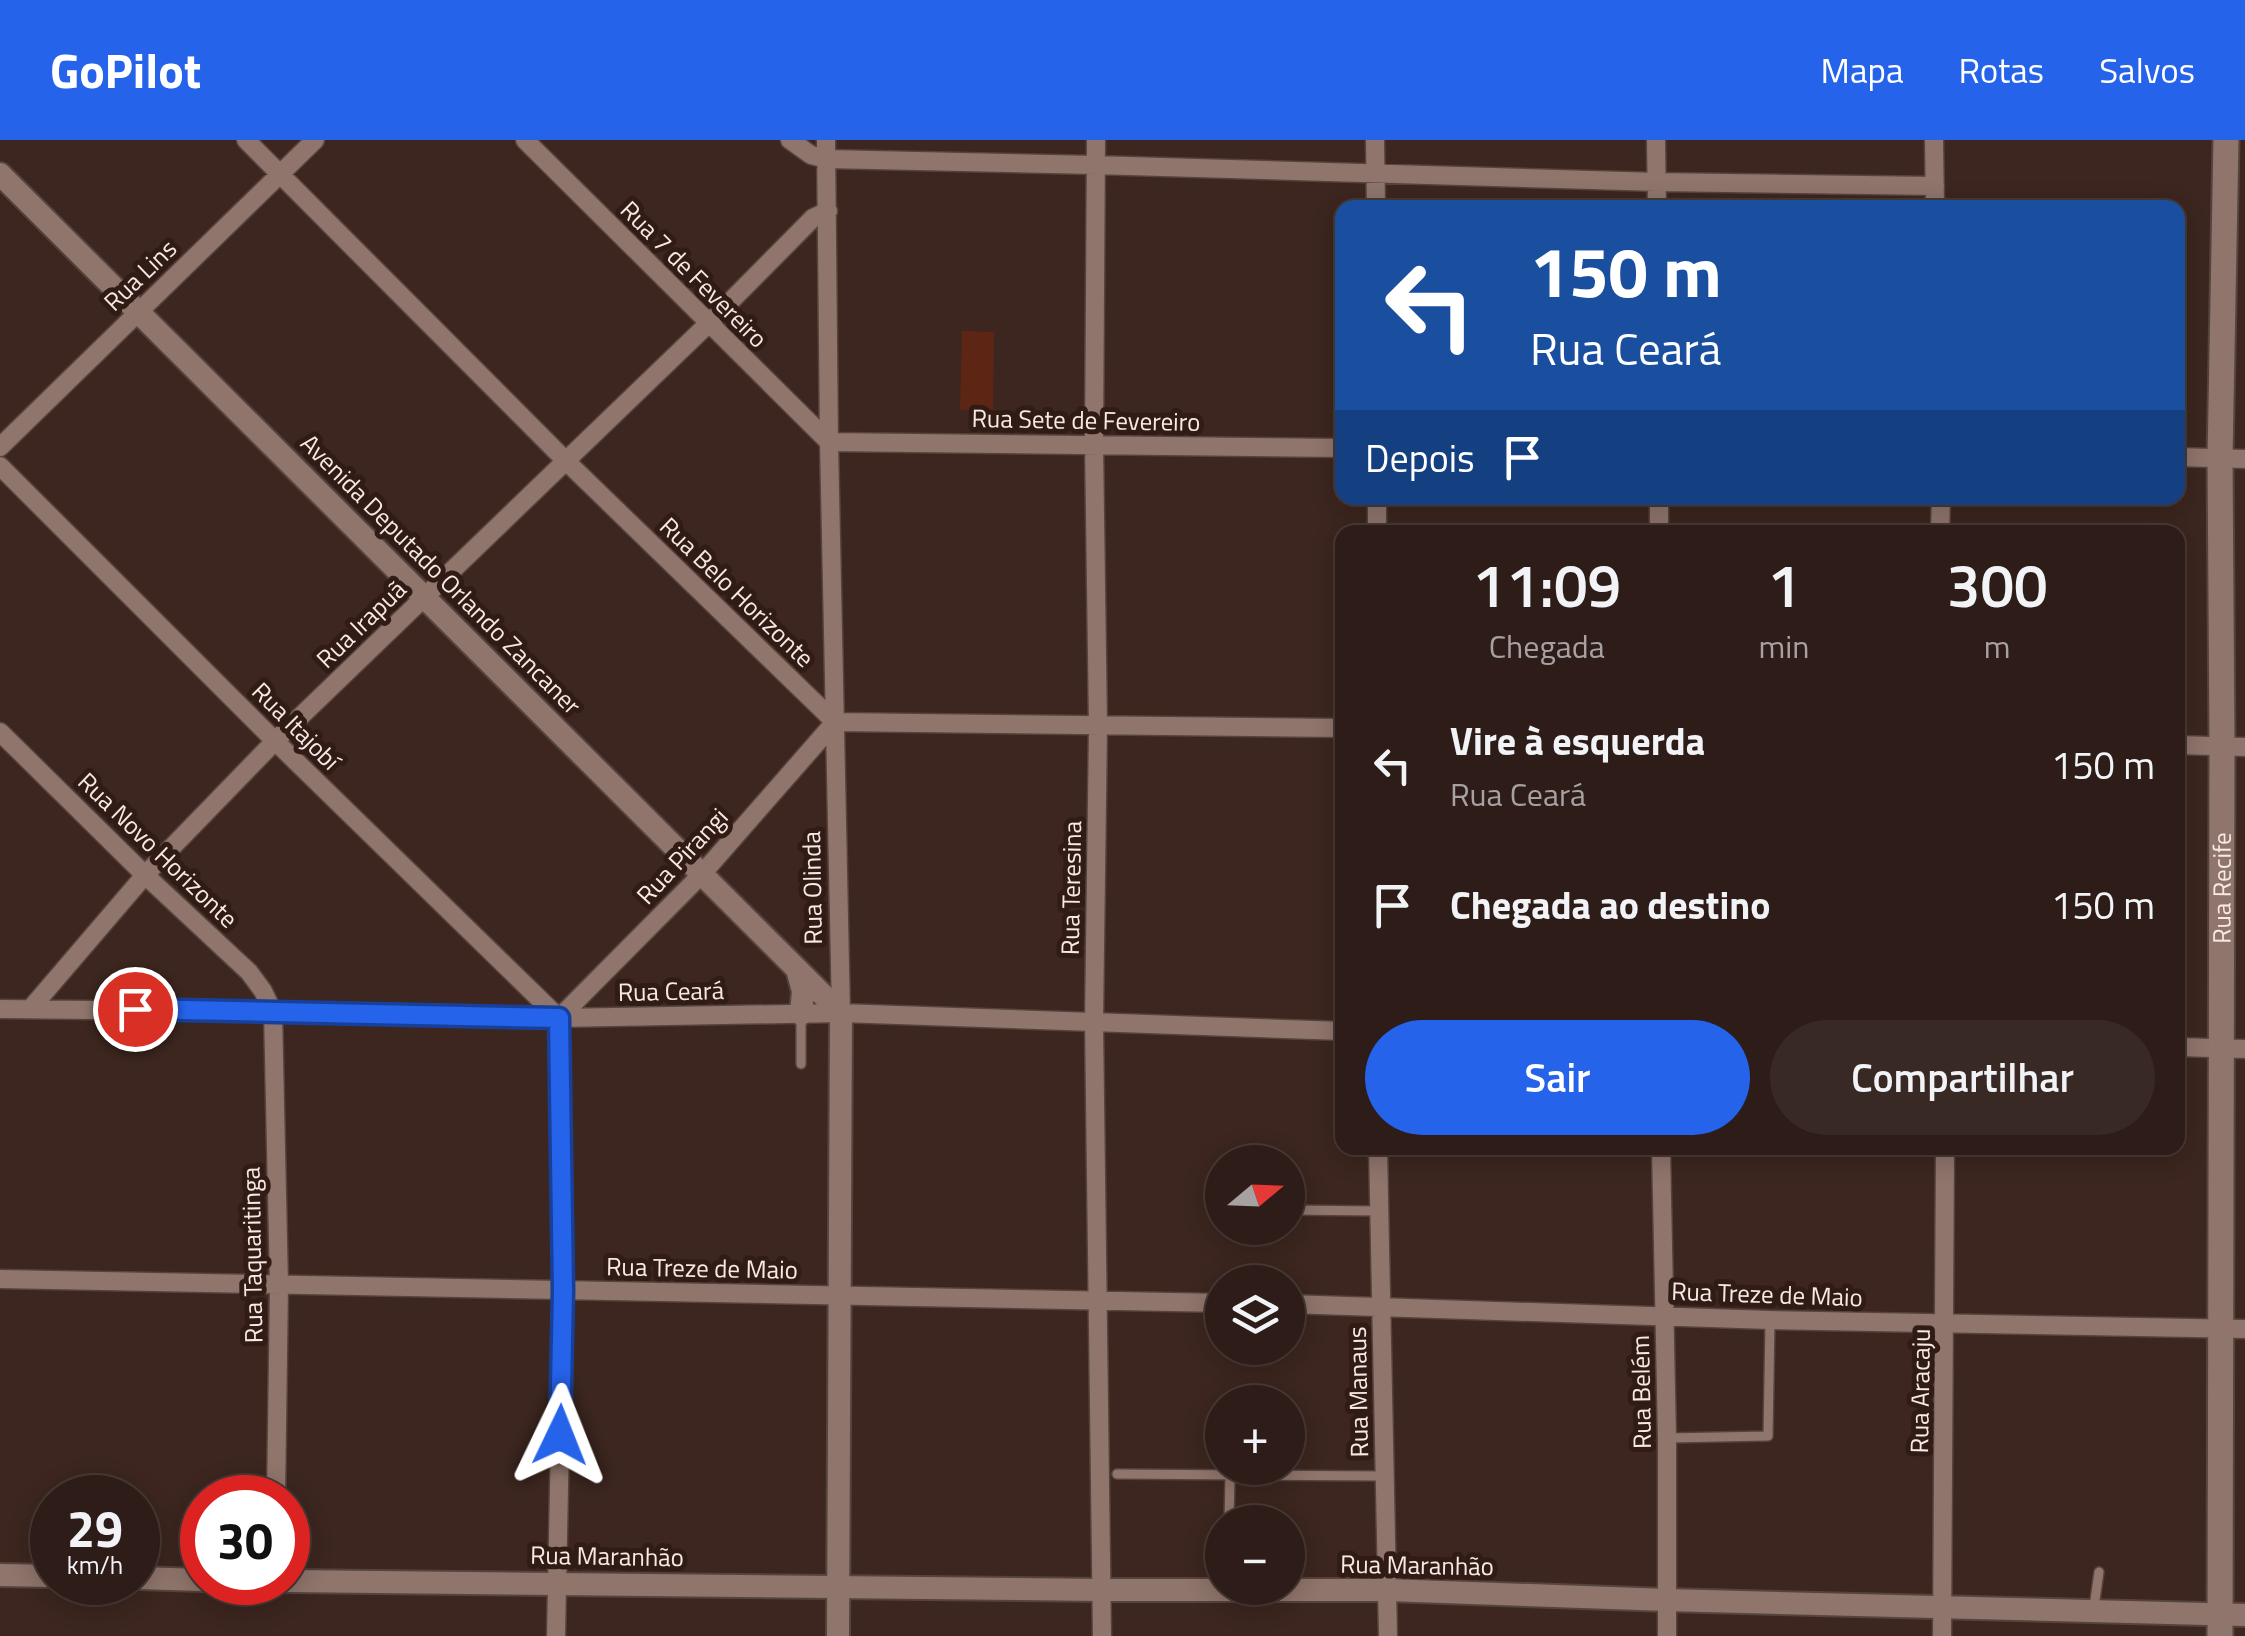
<!DOCTYPE html>
<html lang="pt">
<meta charset="utf-8">
<style>
body{margin:0;font-family:"Titillium Web",sans-serif;background:#392924;color:#f1f3f6;height:100vh;display:flex;flex-direction:column;font-size:38px;white-space:nowrap}
*{box-sizing:border-box;margin:0}
p{font-size:32px;color:#a7a1a1}
.icon{flex:none;width:55px;height:55px;fill:none;stroke:currentColor;stroke-width:2;stroke-linecap:round;stroke-linejoin:round}
.map{position:relative;flex:1;overflow:hidden}
.sheet{position:absolute;left:1335px;top:385px;width:850px;height:630px;display:flex;flex-direction:column;background:#2d1c17;border-radius:20px;box-shadow:0 5px 25px #0003,0 0 0 2px #483a36}
.sheet>*{flex:none}
.banner{position:absolute;left:1335px;top:60px;width:850px;height:305px;border-radius:20px;box-shadow:0 5px 25px #0003,0 0 0 2px #483a36;background:#1a4fa0;color:#fff;overflow:hidden}
.needle{width:65px;rotate:71deg}
.buttons{position:absolute;left:1205px;top:1005px;display:grid;gap:20px}
.buttons a{display:grid;place-items:center;width:100px;height:100px;border-radius:50%;background:#2d1c17;box-shadow:0 5px 25px #0003,0 0 0 2px #483a36;font-size:50px}
.speed{position:absolute;left:30px;top:1335px;display:flex;gap:20px;font-size:50px;font-weight:700;text-align:center}
.speed>*{display:grid;place-content:center;width:130px;height:130px;border-radius:50%;background:#2d1c17;box-shadow:0 5px 25px #0003,0 0 0 2px #483a36;line-height:1}
.speed small{font-size:25px;font-weight:400}
.speed .limit{border:15px solid #d22;background:#fff;color:#111}
.pin{position:absolute;display:grid;place-items:center;width:85px;height:85px;color:#fff;margin:-42px;border:5px solid #fff;border-radius:50%;box-shadow:0 2px 10px #0007}
.me{position:absolute;width:110px;margin:-55px;rotate:2deg;stroke-linejoin:round;filter:drop-shadow(0 0 8px #0008)}
.turn{display:flex;align-items:center;gap:35px;height:210px;padding:0 30px;font-size:45px}
.turn .icon{width:130px;height:130px;stroke-width:2.5}
.turn b{display:block;font-size:70px;line-height:85px}
.then{display:flex;align-items:center;height:95px;padding:0 30px;background:#0003;gap:20px;font-size:38px}
.eta{display:flex;justify-content:space-evenly;align-items:center;height:170px;text-align:center}
.eta b{font-size:60px;font-weight:600;line-height:70px}
.button{display:flex;gap:20px;margin-top:auto;padding:20px 30px}
.button a{flex:1;height:115px;border-radius:60px;background:#2563eb;color:#fff;font-size:40px;font-weight:600;line-height:115px;text-align:center}
.button a+a{background:#392924;color:#f1f3f6}
ul{padding:0;list-style:none}
li{display:flex;align-items:center;gap:30px;height:140px;padding:0 30px}
li div{flex:1}
li b{display:block;font-size:38px}
li em{font-style:normal}
header{display:flex;align-items:center;gap:60px;box-sizing:border-box;height:140px;padding:0 50px;background:#2563eb;color:#fff}
header strong{font-size:48px}
nav{display:flex;gap:55px;margin-inline-start:auto;font-size:35px}
.map>svg:first-child{display:block}
</style>
<header>
<strong>GoPilot</strong>
<nav><a>Mapa</a><a>Rotas</a><a>Salvos</a></nav>
</header>
<div class="map">
<svg width="2245" height="1496" viewBox="0 0 2245 1496">
<rect width="100%" height="100%" fill="#3c261f"/>
<path fill="#5d2614" d="M962,191L994,192L993,271L960,270Z"/>
<g fill="none" stroke-linecap="round" stroke-linejoin="round">
<g stroke="#55433d" stroke-width="12">
<path id="service" d="M801,924V877
M1288,1070L1379,1071
M1667,1298L1768,1296L1770,1180
M1117,1334L1384,1336
M1229,1382L1230,1336
M2094,1467L2099,1432"/>
</g>
<g stroke="#55433d" stroke-width="21">
<path id="minor" d="M246,0L566,321L835,582L1342,588
M525,0L829,302L1342,308
M790,0L811,15L827,19L1095,25L1657,42L1935,46
M826,0L829,302L841,873
M1096,0L1094,304L1098,586L1094,882L1102,1496
M1375,0L1376,68
M1656,0L1657,68
M1934,0L1935,68
M0,307L315,0
M2178,317L2245,319
M0,326L275,601L559,878
M1377,392V358
M1659,392V358
M1940,392L1941,358
M0,592L145,735L249,832L263,851L273,872L279,1145L276,1358
M2178,605L2245,607
M32,867L145,735L275,601L708,184L813,78L828,71
M0,869L273,872L559,878L841,873L1342,891
M559,878L702,734L835,582
M2178,907L2245,909
M1378,1008L1388,1496
M1661,1008L1667,1298V1496
M0,1139L1222,1163
M1288,1164L1770,1180L2245,1189
M556,1496L563,1150L559,878
M1942,1496L1945,1008"/>
</g>
<g stroke="#55433d" stroke-width="26">
<path id="tertiary" d="M0,34L841,873L838,1496
M797,829L803,851L801,874
M0,1435L52,1436
M138,1438L202,1440
M288,1441L1102,1450H1388L1667,1460L2245,1475"/>
</g>
<g stroke="#55433d" stroke-width="29">
<g id="secondary">
<path id="s1" d="M2220,1496L2222,606L2220,318L2226,0"/>
</g>
</g>
<use href="#service" stroke="#8f756c" stroke-width="9"/>
<use href="#minor" stroke="#8f756c" stroke-width="18"/>
<use href="#tertiary" stroke="#8f756c" stroke-width="22"/>
<use href="#secondary" stroke="#8f756c" stroke-width="25"/>
</g>
<g fill="none" stroke-linecap="round" stroke-linejoin="round">
<g stroke="#184099" stroke-width="25">
<path id="route" d="M135,869L559,878L563,1150L560,1295"/>
</g>
<use href="#route" stroke="#2563eb" stroke-width="18"/>
</g>
<g text-anchor="middle" stroke-width="10" stroke-linejoin="round" paint-order="stroke">
<g font-size="25" fill="#f8e9e4" stroke="#311c15">
<text transform="translate(694 134) rotate(45)" y="9">Rua 7 de Fevereiro</text>
<text transform="translate(140 135) rotate(-44)" y="9">Rua Lins</text>
<text transform="translate(1086 280) rotate(1)" y="9">Rua Sete de Fevereiro</text>
<text transform="translate(441 434) rotate(45)" y="9">Avenida Deputado Orlando Zancaner</text>
<text transform="translate(737 452) rotate(44)" y="9">Rua Belo Horizonte</text>
<text transform="translate(361 484) rotate(-44)" y="9">Rua Irapuã</text>
<text transform="translate(296 586) rotate(45)" y="9">Rua Itajobí</text>
<text transform="translate(158 710) rotate(44)" y="9">Rua Novo Horizonte</text>
<text transform="translate(682 716) rotate(-47)" y="9">Rua Pirangi</text>
<text transform="translate(812 748) rotate(-91)" y="9">Rua Olinda</text>
<text transform="translate(1071 748) rotate(-89)" y="9">Rua Teresina</text>
<text dy="9" stroke="none"><textPath href="#s1" startOffset="748">Rua Recife</textPath></text>
<text transform="translate(671 851) rotate(-1)" y="9">Rua Ceará</text>
<text transform="translate(252 1115) rotate(-91)" y="9">Rua Taquaritinga</text>
<text transform="translate(702 1128) rotate(1)" y="9">Rua Treze de Maio</text>
<text transform="translate(1767 1154) rotate(2)" y="9">Rua Treze de Maio</text>
<text transform="translate(1920 1251) rotate(-89)" y="9">Rua Aracaju</text>
<text transform="translate(1358 1252) rotate(-91)" y="9">Rua Manaus</text>
<text transform="translate(1641 1252) rotate(-91)" y="9">Rua Belém</text>
<text transform="translate(607 1416) rotate(1)" y="9">Rua Maranhão</text>
<text transform="translate(1417 1425) rotate(1)" y="9">Rua Maranhão</text>
</g>
</g>
</svg>
<div class="buttons">
<a><svg class="needle" viewBox="-14 -14 28 28"><path d="M0-13l5 13h-10z" fill="#e53935"/><path d="M0 13l5-13h-10z" fill="#a7a1a1"/></svg></a>
<a><svg class="icon" aria-label="layers" viewBox="0 0 24 24"><path d="M12 4l9 5-9 5-9-5zM3 14l9 5 9-5"/></svg></a>
<a>+</a>
<a>−</a>
</div>
<div class="speed"><div>29<small>km/h</small></div><div class="limit">30</div></div>
<div class="pin" style="left:135px;top:869px;background:#d93025"><svg class="icon" aria-label="arrive" viewBox="0 0 24 24"><path d="M6 21V4h12l-3 4 3 4H6"/></svg></div>
<svg class="me" style="left:560px;top:1295px" viewBox="-20 -20 40 40"><path d="M0-17L14 15 0 8-14 15z" fill="#2563eb" stroke="#fff" stroke-width="4"/></svg>
<div class="banner">
<div class="turn"><svg class="icon" aria-label="left" viewBox="0 0 24 24"><path d="M17 20v-9H6M10 6l-5 5 5 5"/></svg><div><b>150 m</b>Rua Ceará</div></div>
<div class="then">Depois<svg class="icon" aria-label="arrive" viewBox="0 0 24 24"><path d="M6 21V4h12l-3 4 3 4H6"/></svg></div>
</div>
<section class="sheet">
<div class="eta">
<div><b>11:09</b><p>Chegada</p></div>
<div><b>1</b><p>min</p></div>
<div><b>300</b><p>m</p></div>
</div>
<ul>
<li><svg class="icon" aria-label="left" viewBox="0 0 24 24"><path d="M17 20v-9H6M10 6l-5 5 5 5"/></svg><div><b>Vire à esquerda</b><p>Rua Ceará</p></div><em>150 m</em></li>
<li><svg class="icon" aria-label="arrive" viewBox="0 0 24 24"><path d="M6 21V4h12l-3 4 3 4H6"/></svg><div><b>Chegada ao destino</b></div><em>150 m</em></li>
</ul>
<div class="button"><a>Sair</a><a>Compartilhar</a></div>
</section>
</div>
